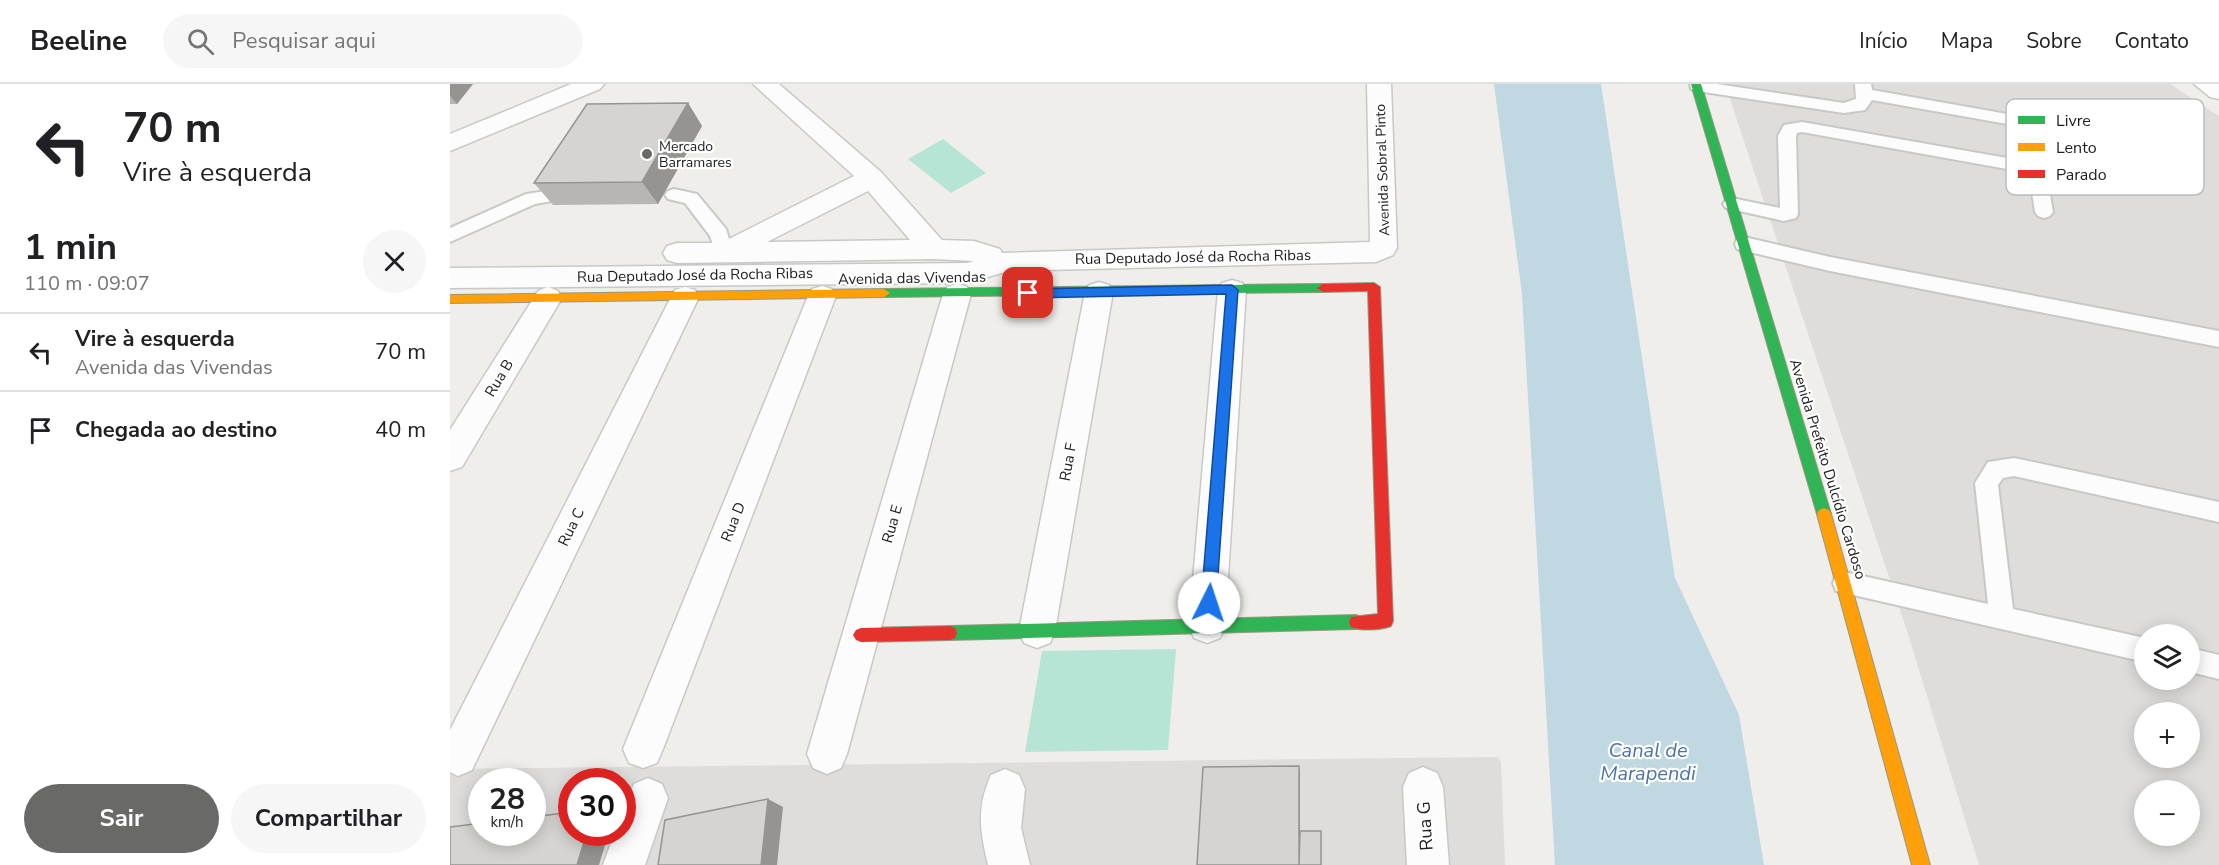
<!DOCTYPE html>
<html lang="pt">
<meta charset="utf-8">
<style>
body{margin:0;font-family:"Nunito Sans",sans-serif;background:#f6f6f6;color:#202124;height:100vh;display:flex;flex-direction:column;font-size:22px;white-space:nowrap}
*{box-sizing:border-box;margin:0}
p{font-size:20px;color:#757577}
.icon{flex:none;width:33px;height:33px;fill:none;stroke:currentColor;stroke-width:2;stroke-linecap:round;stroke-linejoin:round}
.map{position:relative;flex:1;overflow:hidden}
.details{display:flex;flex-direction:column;background:#fff;width:450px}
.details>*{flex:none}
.hud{background:#fff;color:#202124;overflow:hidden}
.tools{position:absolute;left:1684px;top:540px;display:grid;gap:12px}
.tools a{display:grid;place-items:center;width:66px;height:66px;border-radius:50%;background:#fff;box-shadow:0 3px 15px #0003;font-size:30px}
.speed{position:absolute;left:18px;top:684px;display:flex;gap:12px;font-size:30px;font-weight:700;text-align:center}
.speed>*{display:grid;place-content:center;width:78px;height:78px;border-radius:50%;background:#fff;box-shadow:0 3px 15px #0003;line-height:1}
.speed small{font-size:15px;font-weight:400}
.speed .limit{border:9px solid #d22;background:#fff;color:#111}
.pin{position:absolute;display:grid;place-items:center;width:51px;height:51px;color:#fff;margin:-26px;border-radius:12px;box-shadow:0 3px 9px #0006}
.me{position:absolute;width:66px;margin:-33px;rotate:4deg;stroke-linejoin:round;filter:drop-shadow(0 0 4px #0008)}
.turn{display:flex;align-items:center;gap:21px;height:126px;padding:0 24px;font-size:27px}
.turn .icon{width:78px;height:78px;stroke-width:2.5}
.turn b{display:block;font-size:42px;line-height:51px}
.round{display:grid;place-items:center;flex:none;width:63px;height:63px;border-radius:32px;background:#f6f6f6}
.overview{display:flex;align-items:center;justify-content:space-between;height:102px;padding:0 24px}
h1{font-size:36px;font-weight:700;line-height:45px}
.primary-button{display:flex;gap:12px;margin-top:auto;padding:12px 24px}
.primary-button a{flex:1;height:69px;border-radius:36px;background:#696967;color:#fff;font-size:24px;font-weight:700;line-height:69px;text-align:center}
.primary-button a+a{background:#f6f6f6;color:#202124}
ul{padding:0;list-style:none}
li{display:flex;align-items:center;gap:18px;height:78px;padding:0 24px;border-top:2px solid #e0e0e0}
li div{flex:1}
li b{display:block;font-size:22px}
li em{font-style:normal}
header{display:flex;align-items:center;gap:36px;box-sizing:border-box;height:84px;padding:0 30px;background:#fff;border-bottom:2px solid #e0e0e0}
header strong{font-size:28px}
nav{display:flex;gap:33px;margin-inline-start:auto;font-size:21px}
.search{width:420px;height:54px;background:#f6f6f6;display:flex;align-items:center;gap:15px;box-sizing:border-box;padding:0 21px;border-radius:33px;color:#757577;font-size:22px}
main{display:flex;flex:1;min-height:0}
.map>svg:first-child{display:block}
</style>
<header>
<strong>Beeline</strong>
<div class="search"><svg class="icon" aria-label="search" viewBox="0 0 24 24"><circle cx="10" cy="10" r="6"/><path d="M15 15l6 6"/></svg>Pesquisar aqui</div>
<nav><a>Início</a><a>Mapa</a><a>Sobre</a><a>Contato</a></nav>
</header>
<main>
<section class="details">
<div class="hud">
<div class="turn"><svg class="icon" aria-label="left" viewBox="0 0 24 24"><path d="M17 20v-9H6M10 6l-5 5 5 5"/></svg><div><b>70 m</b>Vire à esquerda</div></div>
</div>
<div class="overview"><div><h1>1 min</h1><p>110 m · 09:07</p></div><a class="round"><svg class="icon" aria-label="close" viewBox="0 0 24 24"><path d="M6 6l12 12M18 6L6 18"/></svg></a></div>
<ul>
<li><svg class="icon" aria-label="left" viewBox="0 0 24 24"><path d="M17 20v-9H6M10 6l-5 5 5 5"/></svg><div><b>Vire à esquerda</b><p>Avenida das Vivendas</p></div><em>70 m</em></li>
<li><svg class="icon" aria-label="arrive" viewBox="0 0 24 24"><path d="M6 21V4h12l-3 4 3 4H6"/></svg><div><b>Chegada ao destino</b></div><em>40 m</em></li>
</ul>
<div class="primary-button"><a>Sair</a><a>Compartilhar</a></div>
</section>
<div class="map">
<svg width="1769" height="781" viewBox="0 0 1769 781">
<rect width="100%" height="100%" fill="#efeeea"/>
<path fill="#dedddb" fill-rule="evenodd" d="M1275,0H1720L1769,32V781H1529L1458,550ZM1695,550H1740V596H1695ZM1695,628H1740V674H1695ZM1695,706H1740V752H1695Z
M1048,673L1051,679L1055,781H0V685ZM32,698H82V748H32ZM122,698H172V748H122Z"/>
<path fill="#b6e5d5" d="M493,55L536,89L501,109L458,75Z
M726,565L718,666L575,668L592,567Z"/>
<path fill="#bfd8e2" d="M1044,0H1151L1225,494L1289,631L1314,781H1105L1072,210Z"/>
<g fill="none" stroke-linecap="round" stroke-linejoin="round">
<g stroke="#c8c8c6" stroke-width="4">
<path id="lane" d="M1240,0H1267L1394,19L1406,15L1405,0H1421L1422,6L1653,47L1659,48L1662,52L1659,56L1653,57L1422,16L1415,26L1394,29L1247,7L1241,5Z
M1352,38L1625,86L1631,88L1634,92L1631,96L1625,98L1597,93L1603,128L1600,132L1594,134L1588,132L1585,128L1579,89L1352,48L1347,49L1346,52L1348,130L1346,134L1334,137L1276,124L1273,120L1276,116L1282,114L1330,124L1328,52L1334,41Z
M224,105L247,110L276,145L283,168L281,173L274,175L267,173L260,152L235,119L218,115L215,111L218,107Z
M96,107L102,109L105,113L102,117L85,120L0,158V144L76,110Z
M1294,153L1380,173L1769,247V263L1380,187L1287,165L1285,160L1287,155Z
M1564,374L1769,418V438L1564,392L1553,394L1548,401L1563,525L1695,554V578L1386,507L1383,499L1386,491L1395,488L1538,520L1525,399L1538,378Z
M1740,564L1769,571V595L1740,588Z"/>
</g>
<g stroke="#c8c8c6" stroke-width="3">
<path id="street" d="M121,0H154L150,5L0,67V50Z
M303,0H329L431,88L492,156L524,157L550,165L552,169L920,158L917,0H941L947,164L943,171L926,178L559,187L517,199L0,204V184L517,179L524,177L484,175L227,179L217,176L213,169L217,162L227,159H271L404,92ZM418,107L460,156L317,158Z
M1744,0H1769V15L1760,13Z
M782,196L792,199L796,206L775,542L770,554L757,559L744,554L739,542L768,206L772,199Z
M649,198L659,201L663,208L605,547L600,559L587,564L574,559L569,547L635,208L639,201Z
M507,200L517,203L521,210L397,670L391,684L377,690L363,684L357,670L493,210L497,203Z
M372,202L382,205L386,212L213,665L207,679L193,684L179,679L173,665L358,212L362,205Z
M98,203L108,207L112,214L12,383L0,387V346L88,207Z
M235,203L245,206L249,213L22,686L8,692L0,688V646L221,213L225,206Z
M973,683L987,689L993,703L999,781H957L953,703L959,689Z
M555,685L569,691L575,705L571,744L580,781H538C530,746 526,725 541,691Z
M198,694L212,700L218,714L195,781H153L165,748H172V728L184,700Z"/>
</g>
<g stroke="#969a82" stroke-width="2">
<path id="fast" d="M1241,0H1251L1381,430L1379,434L1374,436L1369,434L1367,430Z
M873,200L879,204L873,208L434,213L428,209L434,205Z
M906,531L911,533L913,538L911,543L906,545L500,556L495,554L493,549L495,544L500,542Z"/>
</g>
<g stroke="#969a82" stroke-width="2">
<path id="slow" d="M434,205L440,209L434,213L0,219V211Z
M1374,424L1379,426L1381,430L1480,781H1462L1367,430L1369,426Z"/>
</g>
<g stroke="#969a82" stroke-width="2">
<path id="jam" d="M924,199L930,203L943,537L941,542C931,546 911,547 901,543L899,538L901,533L928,530L918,207L873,208L867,204L873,200Z
M500,542L505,544L507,549L505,554L500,556L411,558L406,556L403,551L406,546L411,544Z"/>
</g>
<use href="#lane" fill="#fdfcfc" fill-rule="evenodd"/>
<use href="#street" fill="#fdfcfc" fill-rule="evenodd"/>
<use href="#fast" fill="#30b455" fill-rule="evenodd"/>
<use href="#slow" fill="#ff9f0a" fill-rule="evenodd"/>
<use href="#jam" fill="#e5322d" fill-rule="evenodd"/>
</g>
<path fill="#b8b6b4" d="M0,0H23L7,20H0Z
M238,19L252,42L208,120L103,121L84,99Z"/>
<path fill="#969492" d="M0,0H23L7,20L0,12Z
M238,19L252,42L208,120L192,98Z
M849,682L850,691V781H849Z
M318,715L333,723L327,781H311Z
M137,748H159L149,781H127Z"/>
<path fill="#d6d4d1" stroke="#969492" stroke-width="1.5" d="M238,19L192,98L84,99L137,20Z
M849,682V781H747L753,683Z
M318,715L311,781H208L215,736Z
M122,728V748H137L127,781H0V743L32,739V748H82V733Z
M850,747H871V781H849Z"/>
<path fill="#1a73e8" stroke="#114b97" stroke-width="1.5" d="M782,201L788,206L766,519L764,524L759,526L754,524L751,519L776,210L578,214L572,209L578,205Z"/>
<circle fill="#696967" stroke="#fff" stroke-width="2" cx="197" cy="70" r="6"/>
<g text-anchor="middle" stroke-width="4.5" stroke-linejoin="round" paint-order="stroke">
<g font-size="14" fill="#212121" stroke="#fff" text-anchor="start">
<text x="209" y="67">Mercado<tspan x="209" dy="16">Barramares</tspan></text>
</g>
<g font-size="14" fill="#212121" stroke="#fff">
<text transform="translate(932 86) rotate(-92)" y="5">Avenida Sobral Pinto</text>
</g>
<g font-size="15" fill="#212121" stroke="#fff">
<text transform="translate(743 173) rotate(-1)" y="5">Rua Deputado José da Rocha Ribas</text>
<text transform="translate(245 191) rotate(-1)" y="5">Rua Deputado José da Rocha Ribas</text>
<text transform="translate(462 194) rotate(-1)" y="5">Avenida das Vivendas</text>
<text transform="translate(49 294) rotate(-59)" y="5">Rua B</text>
<text transform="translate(618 378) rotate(-80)" y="5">Rua F</text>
<text transform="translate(1378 385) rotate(73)" y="5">Avenida Prefeito Dulcídio Cardoso</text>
<text transform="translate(283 438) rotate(-68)" y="5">Rua D</text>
<text transform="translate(442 440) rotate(-74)" y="5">Rua E</text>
<text transform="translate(121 443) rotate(-64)" y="5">Rua C</text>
</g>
<g font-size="18" fill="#212121" stroke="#fff">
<text transform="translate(975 742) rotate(-94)" y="6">Rua G</text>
</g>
<g font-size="20" font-style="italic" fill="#4b74a9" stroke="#fff">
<text x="1198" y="673">Canal de<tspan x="1198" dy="23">Marapendi</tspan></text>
</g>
</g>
<rect x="1556" y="15" width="198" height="96" rx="9" fill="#fff" stroke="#bcbcbc" stroke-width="1.5"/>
<rect x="1568" y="32" width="27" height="8" fill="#30b455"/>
<rect x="1568" y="59" width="27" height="8" fill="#ff9f0a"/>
<rect x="1568" y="86" width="27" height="8" fill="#e5322d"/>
<g font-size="16" fill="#212121">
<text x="1606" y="42">Livre</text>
<text x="1606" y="69">Lento</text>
<text x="1606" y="96">Parado</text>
</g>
</svg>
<div class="tools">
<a><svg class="icon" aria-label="layers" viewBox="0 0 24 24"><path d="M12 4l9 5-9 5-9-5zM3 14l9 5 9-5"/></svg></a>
<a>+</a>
<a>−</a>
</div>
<div class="speed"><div>28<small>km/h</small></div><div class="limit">30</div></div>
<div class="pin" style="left:578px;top:209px;background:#d93025"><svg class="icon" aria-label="arrive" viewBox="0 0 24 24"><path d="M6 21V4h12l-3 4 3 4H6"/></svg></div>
<svg class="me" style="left:759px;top:519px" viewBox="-20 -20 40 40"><circle r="19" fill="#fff"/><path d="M0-13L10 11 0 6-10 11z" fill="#1a73e8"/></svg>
</div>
</main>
